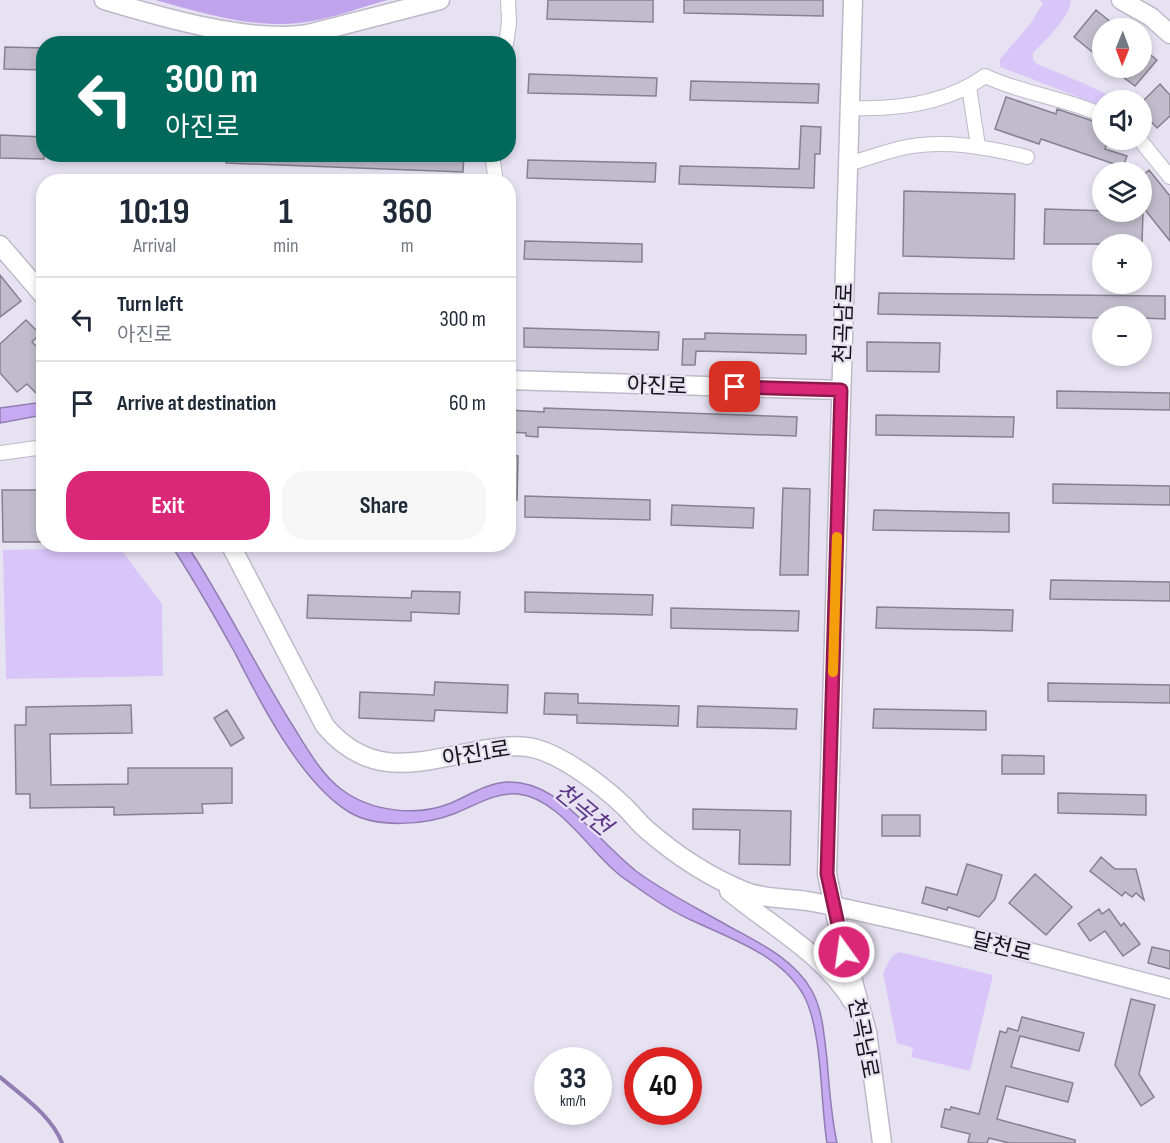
<!DOCTYPE html>
<meta charset="utf-8">
<style>
body{margin:0;font-family:"Sofia Sans Condensed","Noto Sans KR",sans-serif;background:#f6f6f7;color:#1f2937;height:100vh;display:flex;flex-direction:column;font-size:22px;white-space:nowrap}
*{box-sizing:border-box;margin:0}
p{font-size:20px;color:#747a83}
.icon{flex:none;width:33px;height:33px;fill:none;stroke:currentColor;stroke-width:2;stroke-linecap:round;stroke-linejoin:round}
.map{position:relative;flex:1;overflow:hidden}
.sheet{position:absolute;left:36px;top:174px;width:480px;height:378px;display:flex;flex-direction:column;background:#fff;border-radius:24px;box-shadow:0 3px 9px #0003}
.sheet>*{flex:none}
.hud{position:absolute;left:36px;top:36px;width:480px;height:126px;border-radius:24px;box-shadow:0 3px 9px #0003;background:#00695c;color:#fff;overflow:hidden}
.needle{width:39px;rotate:181deg}
.fabs{position:absolute;left:1092px;top:18px;display:grid;gap:12px}
.fabs a{display:grid;place-items:center;width:60px;height:60px;border-radius:50%;background:#fff;box-shadow:0 3px 9px #0003;font-size:30px}
.speed{position:absolute;left:534px;top:1047px;display:flex;gap:12px;font-size:30px;font-weight:700;text-align:center}
.speed>*{display:grid;place-content:center;width:78px;height:78px;border-radius:50%;background:#fff;box-shadow:0 3px 9px #0003;line-height:1}
.speed small{font-size:15px;font-weight:400}
.speed .limit{border:9px solid #d22;background:#fff;color:#111}
.pin{position:absolute;display:grid;place-items:center;width:51px;height:51px;color:#fff;margin:-26px;border-radius:12px;box-shadow:0 3px 9px #0006}
.me{position:absolute;width:66px;margin:-33px;rotate:346deg;stroke-linejoin:round;filter:drop-shadow(0 0 4px #0008)}
.turn{display:flex;align-items:center;gap:21px;height:126px;padding:0 30px;font-size:27px}
.turn .icon{width:78px;height:78px;stroke-width:2.5}
.turn b{display:block;font-size:42px;line-height:51px}
.eta{display:flex;justify-content:space-evenly;align-items:center;height:102px;text-align:center}
.eta b{font-size:36px;font-weight:700;line-height:42px}
.button{display:flex;gap:12px;margin-top:auto;padding:12px 30px}
.button a{flex:1;height:69px;border-radius:24px;background:#db2777;color:#fff;font-size:24px;font-weight:700;line-height:69px;text-align:center}
.button a+a{background:#f6f6f7;color:#1f2937}
ul{padding:0;list-style:none}
li{display:flex;align-items:center;gap:18px;height:84px;padding:0 30px;border-top:2px solid #e0e1e3}
li div{flex:1}
li b{display:block;font-size:22px}
li em{font-style:normal}
.map>svg:first-child{display:block}
</style>
<div class="map">
<svg width="1170" height="1143" viewBox="0 0 1170 1143">
<rect width="100%" height="100%" fill="#e7e2f2"/>
<path fill="#d9c6f9" d="M1039,0H1071C1071,16 1044,42 1033,53V60L1037,64L1083,83L1119,100H1102V106L1000,67V59L1030,24L1043,3Z
M119,547L162,604L163,676L6,679L3,550Z
M899,952L993,975L970,1071L911,1057L913,1048L897,1043L883,973L892,956Z"/>
<path fill="#bfa3eb" d="M155,0H388C361,7 334,18 306,22C257,30 202,13 155,0Z"/>
<path fill="#c6aaf2" stroke="#917db1" stroke-width="1.5" d="M43,402V415L0,423V408Z
M171,545H187C225,603 256,667 293,726C306,747 321,774 341,789C371,812 417,817 451,803C469,795 488,783 507,782C541,781 566,804 588,826C604,841 619,857 636,871C664,892 699,909 730,927C760,943 795,960 812,991C823,1011 824,1036 827,1059C829,1087 831,1115 837,1143H827C820,1101 823,1030 803,994C779,954 731,939 691,920C671,911 653,899 635,886C628,881 621,877 615,871C587,847 557,798 518,794C496,792 476,805 456,813C427,825 377,829 349,812C301,783 260,702 235,653C215,617 194,580 171,545Z"/>
<g fill="none" stroke-linecap="round" stroke-linejoin="round">
<path stroke="#917db1" stroke-width="4" d="M0,1077C22,1096 51,1115 62,1143"/>
</g>
<path fill="#c1bbcb" stroke="#868190" stroke-width="1.5" d="M548,0H653V22L547,19Z
M684,0H823V16L684,13Z
M1096,10L1118,28H1102V60L1074,37Z
M5,47L44,48V70L4,69Z
M1142,48L1157,60L1135,86L1111,68H1142Z
M529,74L657,78L656,96L528,93Z
M691,81L819,84L818,103L690,100Z
M1160,84L1170,95V116L1157,128L1142,112V102Z
M1006,97L1056,114L1057,109L1102,124V140H1108L1105,149L1127,156L1123,167L1041,139L1039,144L995,129Z
M801,126L821,127L820,154H815L814,188L679,184L680,166L799,169Z
M0,135L44,137V159L0,158Z
M227,154H464L463,172L226,163Z
M528,160L656,163L655,182L527,178Z
M1149,170L1170,196V241L1142,206V176Z
M904,191L1015,194L1014,259L903,256Z
M1045,209L1143,212L1142,244H1044Z
M525,241L642,244V262L524,259Z
M0,275L21,301L0,317Z
M879,293L1165,296V319L1142,318V316L1102,318L878,314Z
M26,320L40,334L32,342L44,354V388L37,394L27,384L17,392L0,373V344Z
M524,328L659,332L658,350L524,347Z
M705,333L806,335V354L696,351L695,365H682L683,339H705Z
M867,342L940,343L939,372L867,371Z
M1057,391L1170,393V410L1057,408Z
M544,408L797,417L796,436L538,427V437L526,436V433L508,432V410L544,412Z
M876,415L1014,417L1013,437L876,435Z
M508,455L518,456L517,500H508Z
M1053,484L1170,486V505L1053,503Z
M783,488L810,489L808,575H780Z
M2,490H44V542H3Z
M525,496L650,500V520L525,517Z
M672,505L754,508L753,528L671,525Z
M874,510L1009,513V532L873,530Z
M1051,580L1170,582V601L1050,599Z
M412,591L460,592L459,614L411,612V621L307,618L308,595L411,598Z
M525,592L653,595L652,615L525,612Z
M877,607L1013,610L1012,631L876,628Z
M671,608L799,611L798,631L671,628Z
M435,682L508,685L507,713L435,710L434,721L359,718L360,692L434,695Z
M1048,683L1170,685V703L1048,701Z
M545,693L578,694V703L679,706L678,726L577,723V715L544,714Z
M131,705L132,733L50,734L51,785L128,784V768H232V803L202,804L203,813L114,815V807L30,808V794H16L15,725H26V707Z
M698,706L797,709L796,729L697,727Z
M874,709L986,711V730L873,728Z
M227,710L244,738L231,746L214,718Z
M1002,755L1044,756V774H1002Z
M1058,793L1146,795V815L1058,813Z
M693,809L791,811L790,865L739,864L740,830L693,829Z
M882,815H920V836H882Z
M1101,857L1115,869H1136L1144,900L1136,893L1132,897L1125,892L1122,896L1090,871Z
M967,864L1002,875L995,899L979,917L948,907L947,910L922,903L926,887L957,895Z
M1035,874L1072,907L1046,935L1009,903Z
M1099,909L1102,914L1109,909L1121,926L1124,923L1140,944L1123,956L1105,931L1090,941L1078,924Z
M1152,947L1170,951V969L1148,963Z
M1131,999L1155,1005L1139,1074L1154,1097L1141,1106L1115,1065Z
M1022,1017L1084,1033L1079,1051L1020,1036L1011,1067L1073,1083L1068,1102L1006,1086L997,1119L1075,1140V1143H1009L989,1138L987,1143H974L968,1142L970,1134L941,1127L945,1109L950,1110L951,1107L979,1114L1000,1031L1006,1033L1008,1028L1018,1031Z"/>
<g fill="none" stroke-linecap="round" stroke-linejoin="round">
<g stroke="#beb8c8" stroke-width="16">
<path id="minor" d="M506,44L509,23L508,0
M969,87L978,146
M849,108C897,110 946,104 985,76C1023,94 1065,98 1102,115
M1140,140L1170,177
M492,154L496,182
M848,164C866,159 884,152 902,148C944,139 986,147 1027,157
M0,453L44,447"/>
</g>
<g stroke="#beb8c8" stroke-width="21">
<path id="tertiary" d="M104,0C160,17 256,45 312,33L440,0
M853,0L827,874L839,931L867,1032L882,1143
M1121,0L1151,17L1170,34
M0,245L44,296
M508,380L841,390
M230,544L325,726C372,781 421,761 482,750C500,747 519,744 537,749C565,757 603,786 625,807C632,814 639,823 647,830C676,855 709,877 744,891C763,899 787,898 807,901C830,905 853,910 875,915C974,936 1072,964 1170,989
M729,891C771,926 824,954 853,1002"/>
</g>
<use href="#minor" stroke="#fff" stroke-width="14"/>
<use href="#tertiary" stroke="#fff" stroke-width="18"/>
</g>
<g fill="none" stroke-linecap="round" stroke-linejoin="round">
<g stroke="#8e194d" stroke-width="15">
<path id="route" d="M735,387L841,390L827,874L844,952"/>
</g>
<use href="#route" stroke="#db2777" stroke-width="10"/>
<path stroke="#f59e0b" stroke-width="10" d="M833,672L837,537"/>
</g>
<g text-anchor="middle" stroke-width="4.5" stroke-linejoin="round" paint-order="stroke">
<g font-size="22" fill="#151318" stroke="#e7e2f2">
<text transform="translate(843 323) rotate(-88)" y="8">천곡남로</text>
<text transform="translate(657 385) rotate(2)" y="8">아진로</text>
<text transform="translate(476 753) rotate(-9)" y="8">아진1로</text>
<text transform="translate(1002 946) rotate(14)" y="8">달천로</text>
<text transform="translate(864 1038) rotate(79)" y="8">천곡남로</text>
</g>
<g font-size="24" font-style="italic" fill="#5c3689" stroke="#e7e2f2">
<text transform="translate(583 809) rotate(40)" y="8">천곡천</text>
</g>
</g>
</svg>
<div class="fabs">
<a><svg class="needle" viewBox="-14 -14 28 28"><path d="M0-13l5 13h-10z" fill="#e53935"/><path d="M0 13l5-13h-10z" fill="#747a83"/></svg></a>
<a><svg class="icon" aria-label="sound" viewBox="0 0 24 24"><path d="M4 9h4l5-4v14l-5-4H4zM17 9q2 3 0 6"/></svg></a>
<a><svg class="icon" aria-label="layers" viewBox="0 0 24 24"><path d="M12 4l9 5-9 5-9-5zM3 14l9 5 9-5"/></svg></a>
<a>+</a>
<a>−</a>
</div>
<div class="speed"><div>33<small>km/h</small></div><div class="limit">40</div></div>
<div class="pin" style="left:735px;top:387px;background:#d93025"><svg class="icon" aria-label="arrive" viewBox="0 0 24 24"><path d="M6 21V4h12l-3 4 3 4H6"/></svg></div>
<svg class="me" style="left:844px;top:952px" viewBox="-20 -20 40 40"><circle r="17" fill="#db2777" stroke="#fff" stroke-width="3"/><path d="M0-11L8 9 0 5-8 9z" fill="#fff"/></svg>
<div class="hud">
<div class="turn"><svg class="icon" aria-label="left" viewBox="0 0 24 24"><path d="M17 20v-9H6M10 6l-5 5 5 5"/></svg><div><b>300 m</b>아진로</div></div>
</div>
<section class="sheet">
<div class="eta">
<div><b>10:19</b><p>Arrival</p></div>
<div><b>1</b><p>min</p></div>
<div><b>360</b><p>m</p></div>
</div>
<ul>
<li><svg class="icon" aria-label="left" viewBox="0 0 24 24"><path d="M17 20v-9H6M10 6l-5 5 5 5"/></svg><div><b>Turn left</b><p>아진로</p></div><em>300 m</em></li>
<li><svg class="icon" aria-label="arrive" viewBox="0 0 24 24"><path d="M6 21V4h12l-3 4 3 4H6"/></svg><div><b>Arrive at destination</b></div><em>60 m</em></li>
</ul>
<div class="button"><a>Exit</a><a>Share</a></div>
</section>
</div>
